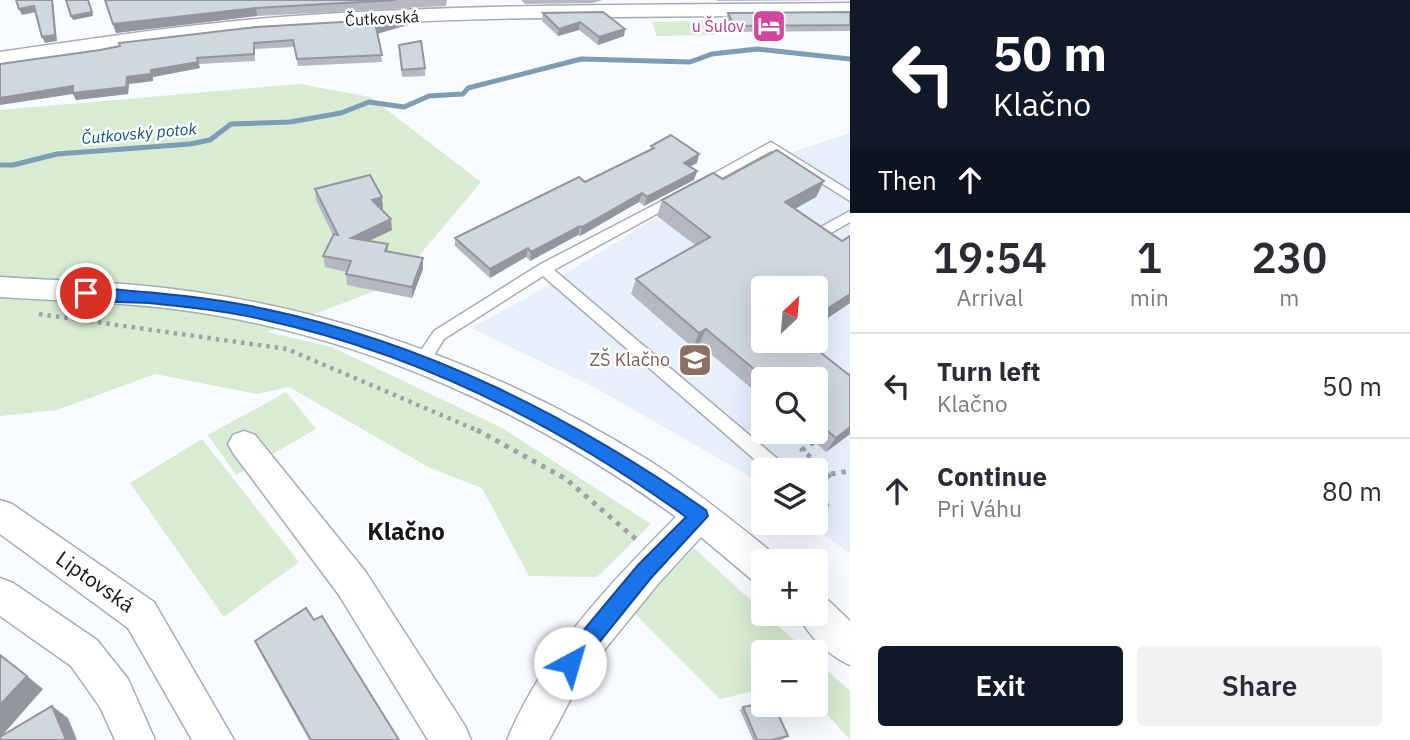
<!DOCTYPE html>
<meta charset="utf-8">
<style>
body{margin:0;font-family:"IBM Plex Sans",sans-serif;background:#f2f2f3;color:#2b2b33;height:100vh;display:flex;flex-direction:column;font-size:26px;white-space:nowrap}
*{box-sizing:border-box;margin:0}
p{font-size:23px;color:#7c7c81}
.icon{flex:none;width:38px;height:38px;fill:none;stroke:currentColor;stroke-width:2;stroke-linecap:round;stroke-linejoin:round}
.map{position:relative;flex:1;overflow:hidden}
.panel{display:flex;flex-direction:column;background:#fff;width:560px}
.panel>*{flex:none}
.hud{background:#111827;color:#fff;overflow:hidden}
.needle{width:46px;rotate:26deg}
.fabs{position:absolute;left:751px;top:276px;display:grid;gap:14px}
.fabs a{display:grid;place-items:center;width:77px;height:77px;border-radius:7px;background:#fff;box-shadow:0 7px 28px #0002;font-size:35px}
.pin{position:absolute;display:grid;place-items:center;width:60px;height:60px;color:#fff;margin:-30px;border:4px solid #fff;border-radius:50%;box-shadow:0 2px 7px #0007}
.me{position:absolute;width:77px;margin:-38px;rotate:39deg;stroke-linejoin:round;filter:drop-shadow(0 0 5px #0008)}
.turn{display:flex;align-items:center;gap:24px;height:147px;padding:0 28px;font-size:32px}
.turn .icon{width:91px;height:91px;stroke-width:2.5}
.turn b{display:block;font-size:49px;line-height:60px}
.then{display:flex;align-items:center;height:66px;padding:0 28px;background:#0003;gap:14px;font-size:26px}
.eta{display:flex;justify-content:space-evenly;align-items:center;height:119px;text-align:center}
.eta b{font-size:42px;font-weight:600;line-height:49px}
.primary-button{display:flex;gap:14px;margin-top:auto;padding:14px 28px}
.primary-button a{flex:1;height:80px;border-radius:7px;background:#111827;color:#fff;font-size:28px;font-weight:600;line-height:80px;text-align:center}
.primary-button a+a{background:#f2f2f3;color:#2b2b33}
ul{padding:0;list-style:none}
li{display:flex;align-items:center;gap:21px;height:105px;padding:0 28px;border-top:2px solid #e1e1e2}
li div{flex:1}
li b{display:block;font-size:26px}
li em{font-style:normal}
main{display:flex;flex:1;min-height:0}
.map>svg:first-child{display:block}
</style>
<main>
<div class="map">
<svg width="850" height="740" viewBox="0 0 850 740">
<rect width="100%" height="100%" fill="#f8fbff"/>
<path fill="#e7effc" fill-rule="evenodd" d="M850,133V554L810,523H816V471H763V487L746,474L594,387L471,328L528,297L689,197L772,159ZM763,289H816V341H763ZM763,380H816V432H763Z"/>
<path fill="#d7ecd2" d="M709,21L715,35L657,36L652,22Z
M300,84L370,97L481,182L396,283L267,332L332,347L502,428L651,524L597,577L529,576L482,488L430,468L289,387L257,394L155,374L57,410L0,416V110Z
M286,392L316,429L236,475L208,435Z
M202,439L299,562L224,617L130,483Z
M694,548L808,653H763V689L720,699L633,612Z
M816,660L850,691V740L816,702Z"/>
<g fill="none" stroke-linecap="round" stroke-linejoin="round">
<path stroke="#7d9db5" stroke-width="5" d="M0,165H13L57,154L190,144L210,140L231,124L290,122L341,113L369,102L404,107L429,96L463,94L468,88L581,59L690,62L712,54L757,49L850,59"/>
<g stroke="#a6acb5" stroke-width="3">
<path id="lane" d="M771,142L850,191V201L771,151L704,188H694L693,185Z
M679,192L686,196L684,199L554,270L786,466L789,471H768L543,276L444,339L428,365H416L414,361L434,331L539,265Z
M850,211V222L822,238H812L810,235L812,232Z
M816,494L822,496L828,505L825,511L819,513L816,512Z"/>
</g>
<g stroke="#a6acb5" stroke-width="3">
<path id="street" d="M850,3V15C665,17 479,15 294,28C195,35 98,50 0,64V52C98,38 196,23 294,16C479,3 665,5 850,3Z
M0,277C65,281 131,282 195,292C358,315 514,376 653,463C696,491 736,523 775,555L778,562H763V584L751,579L701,537L658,584L583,676L549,740H507C543,653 610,583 676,517C533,413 371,339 196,312C131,302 65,301 0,297Z
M244,431L255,435L365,571L465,726L471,740H428L339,595L233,453L228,444L233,435Z
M0,500L12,504L154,602L234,740H192L128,628L0,534Z
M0,578L13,583L97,640L128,679L155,740H115L100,707L71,666L0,616Z
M816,596L829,601L850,621V665C829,656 807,635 798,614H816Z"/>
</g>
<path stroke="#9fa2a5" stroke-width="4.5" stroke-dasharray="3.5 5" stroke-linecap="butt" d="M39,314L287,349L481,432"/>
<path stroke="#9fa2a5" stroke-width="5" stroke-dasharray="4.5 6" stroke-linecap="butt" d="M477,430L566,479L637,540
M814,442L802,450L831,474L819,483
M831,474L850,471"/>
<use href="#lane" fill="#fff" fill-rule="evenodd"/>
<use href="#street" fill="#fff" fill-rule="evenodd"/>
</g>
<path fill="#b4b9c1" d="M105,0H447L446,6L257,16L116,33Z
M521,0H603L592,3L525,4Z
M716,0H850L718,1Z
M850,12V31L732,32L726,19L728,13Z
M543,13L625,29L624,36L598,45L579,30L558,36L542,21Z
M411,24L377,34L382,62L298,66L294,47L255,49V61L199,64L200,68L153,77V81L129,84L128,94L76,100L73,94L0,64Z
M399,52L425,68V76L402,77Z
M651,146L699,154L697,163L690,166L697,171L694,180L644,206L639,202L580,236L578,235L530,261L526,257L490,278L455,246V238L585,182L651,149Z
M723,179L824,181L816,197L795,209L842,241L850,236V303L816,326L763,289L850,434L826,452L803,432H816V380H763V398L699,344L693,348L631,294L636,279L695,245L657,216L662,200Z
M315,189L383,209H382L392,230L369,241L388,244V252L423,258V269L412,298L347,285L346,274L347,272L325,267L323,256L333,235L316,200Z
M314,620L399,740H309L262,656L255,641Z
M743,707L785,739L779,740H753L740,710Z"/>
<path fill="#92969d" d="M52,0H53L57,41L45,43L42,37Z
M34,6L36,12L22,15L19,9Z
M256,8L257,16L116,33L113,24Z
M92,12L93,16L73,20L71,16Z
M411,18V24L376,34V27Z
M580,22L579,30L558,36L559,29Z
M625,29L624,36L598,45L599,37Z
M198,62L200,68L153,77V81L129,84L128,94L76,100L73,94L0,105V98L127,77L151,70Z
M699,154L697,163L682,171L684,163Z
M697,171L694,180L644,206L647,197Z
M824,181L816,197L778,218L785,202Z
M642,193L639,202L580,236L582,227Z
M382,197L383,209L373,211L372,200Z
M391,219L392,230L352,249L351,238Z
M580,226L578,235L530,261L531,252Z
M528,248L526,257L490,278V269Z
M423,258V269L412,298V287Z
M850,294V303L816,326V316Z
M706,329L699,344L693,348L699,333Z
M850,427V434L826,452L836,438Z
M27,676L43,689L0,738V705Z
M52,706L68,718L77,740H66Z"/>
<path fill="#d1d7e0" stroke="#92969d" stroke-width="2" d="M16,0H52L55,35L42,37L34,6L19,9Z
M66,0H88L92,12L71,16Z
M105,0H396L256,8L113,24Z
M603,12L625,29L599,37L580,22L559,29L543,13Z
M850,12V25L734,26L728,13Z
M411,18L376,27L382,55L297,59L293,40L254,43V54L197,58L198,62L151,70V74L127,77L126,87L73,93V86L0,98V64L100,50L120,46L119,43L256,27Z
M421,41L425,68L402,70L399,45Z
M671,135L699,154L684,163L697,171L647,197L642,193L582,227L580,226L531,252L528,248L490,269L455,238L579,177L585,182L654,148L651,146Z
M777,150L824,181L785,202L842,241L850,236V294L816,316V289H763V341H806L849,375L850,374V427L836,438L816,421V380H767L706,329L699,333L636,279L710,237L662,200L713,173L723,179Z
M370,175L382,197L372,200L391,219L351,238L388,244L385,251L423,258L412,287L346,274L351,261L323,256L334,234L338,235L315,189Z
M306,608L314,620L322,616L399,740H311L255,641Z
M0,655L27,676L0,705Z
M763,703V705H774L788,736L772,740H757L743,707Z
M52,706L66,740H0V737Z"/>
<path fill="#1a73e8" stroke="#114b97" stroke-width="2" d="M86,287C146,292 206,296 265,309C426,343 571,416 706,510L708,516L651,578L577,670L570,673L562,670L559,663L562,656L638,565L686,517C559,425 419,354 265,320C227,311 188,307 149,303C127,302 102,303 81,297L79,293Z"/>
<defs>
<g id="hotel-square" transform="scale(1.75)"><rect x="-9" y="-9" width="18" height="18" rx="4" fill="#d1479c" stroke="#fff"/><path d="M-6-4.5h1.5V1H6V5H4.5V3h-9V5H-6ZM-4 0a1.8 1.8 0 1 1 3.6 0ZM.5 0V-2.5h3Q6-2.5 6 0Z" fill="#fff"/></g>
<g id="school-square" transform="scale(1.75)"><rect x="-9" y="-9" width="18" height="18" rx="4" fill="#8d6e63" stroke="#fff"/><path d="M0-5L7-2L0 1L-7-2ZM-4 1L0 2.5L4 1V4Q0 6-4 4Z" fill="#fff"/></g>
</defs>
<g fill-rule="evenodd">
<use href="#hotel-square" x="769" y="26"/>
<use href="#school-square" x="695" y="360"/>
</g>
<g text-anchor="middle" stroke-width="5" stroke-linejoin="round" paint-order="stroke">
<g font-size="16" fill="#15171a" stroke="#fff">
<text transform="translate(382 18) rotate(-3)" y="6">Čutkovská</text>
</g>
<g font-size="16" fill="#b23c85" stroke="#fff" text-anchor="end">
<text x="744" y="32">u Šulov</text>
</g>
<g font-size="16" font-style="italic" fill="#03547d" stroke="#fff">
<text transform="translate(139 133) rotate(-5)" y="6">Čutkovský potok</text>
</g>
<g font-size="18" fill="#785e54" stroke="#fff" text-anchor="end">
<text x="670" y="366">ZŠ Klačno</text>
</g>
<g font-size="21" fill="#15171a" stroke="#fff">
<text transform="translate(95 582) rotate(35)" y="7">Liptovská</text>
</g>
<g font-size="24" font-weight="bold" fill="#15171a" stroke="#fff">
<text x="406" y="540">Klačno</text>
</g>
</g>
</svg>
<div class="fabs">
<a><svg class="needle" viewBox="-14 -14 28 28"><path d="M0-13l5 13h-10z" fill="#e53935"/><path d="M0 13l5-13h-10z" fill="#7c7c81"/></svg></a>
<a><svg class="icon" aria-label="search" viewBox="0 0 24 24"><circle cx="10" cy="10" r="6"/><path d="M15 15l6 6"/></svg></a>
<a><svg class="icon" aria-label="layers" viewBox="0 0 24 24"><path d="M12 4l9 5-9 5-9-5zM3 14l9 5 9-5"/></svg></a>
<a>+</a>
<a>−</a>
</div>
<div class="pin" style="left:86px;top:293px;background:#d93025"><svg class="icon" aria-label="arrive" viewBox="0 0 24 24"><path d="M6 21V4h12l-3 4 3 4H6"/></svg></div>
<svg class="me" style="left:570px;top:663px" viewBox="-20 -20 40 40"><circle r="19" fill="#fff"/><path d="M0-13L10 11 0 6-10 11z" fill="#1a73e8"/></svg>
</div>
<section class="panel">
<div class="hud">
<div class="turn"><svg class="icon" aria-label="left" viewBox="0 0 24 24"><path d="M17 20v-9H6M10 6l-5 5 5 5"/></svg><div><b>50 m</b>Klačno</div></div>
<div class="then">Then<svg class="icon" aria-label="ahead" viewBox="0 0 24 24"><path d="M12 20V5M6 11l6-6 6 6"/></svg></div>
</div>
<div class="eta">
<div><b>19:54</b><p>Arrival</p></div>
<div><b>1</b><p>min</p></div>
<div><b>230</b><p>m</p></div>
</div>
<ul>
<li><svg class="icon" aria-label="left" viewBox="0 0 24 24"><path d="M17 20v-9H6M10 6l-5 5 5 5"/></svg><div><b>Turn left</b><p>Klačno</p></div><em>50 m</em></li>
<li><svg class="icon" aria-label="ahead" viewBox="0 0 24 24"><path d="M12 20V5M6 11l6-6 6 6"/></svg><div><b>Continue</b><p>Pri Váhu</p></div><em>80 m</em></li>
</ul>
<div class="primary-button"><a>Exit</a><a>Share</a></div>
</section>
</main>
